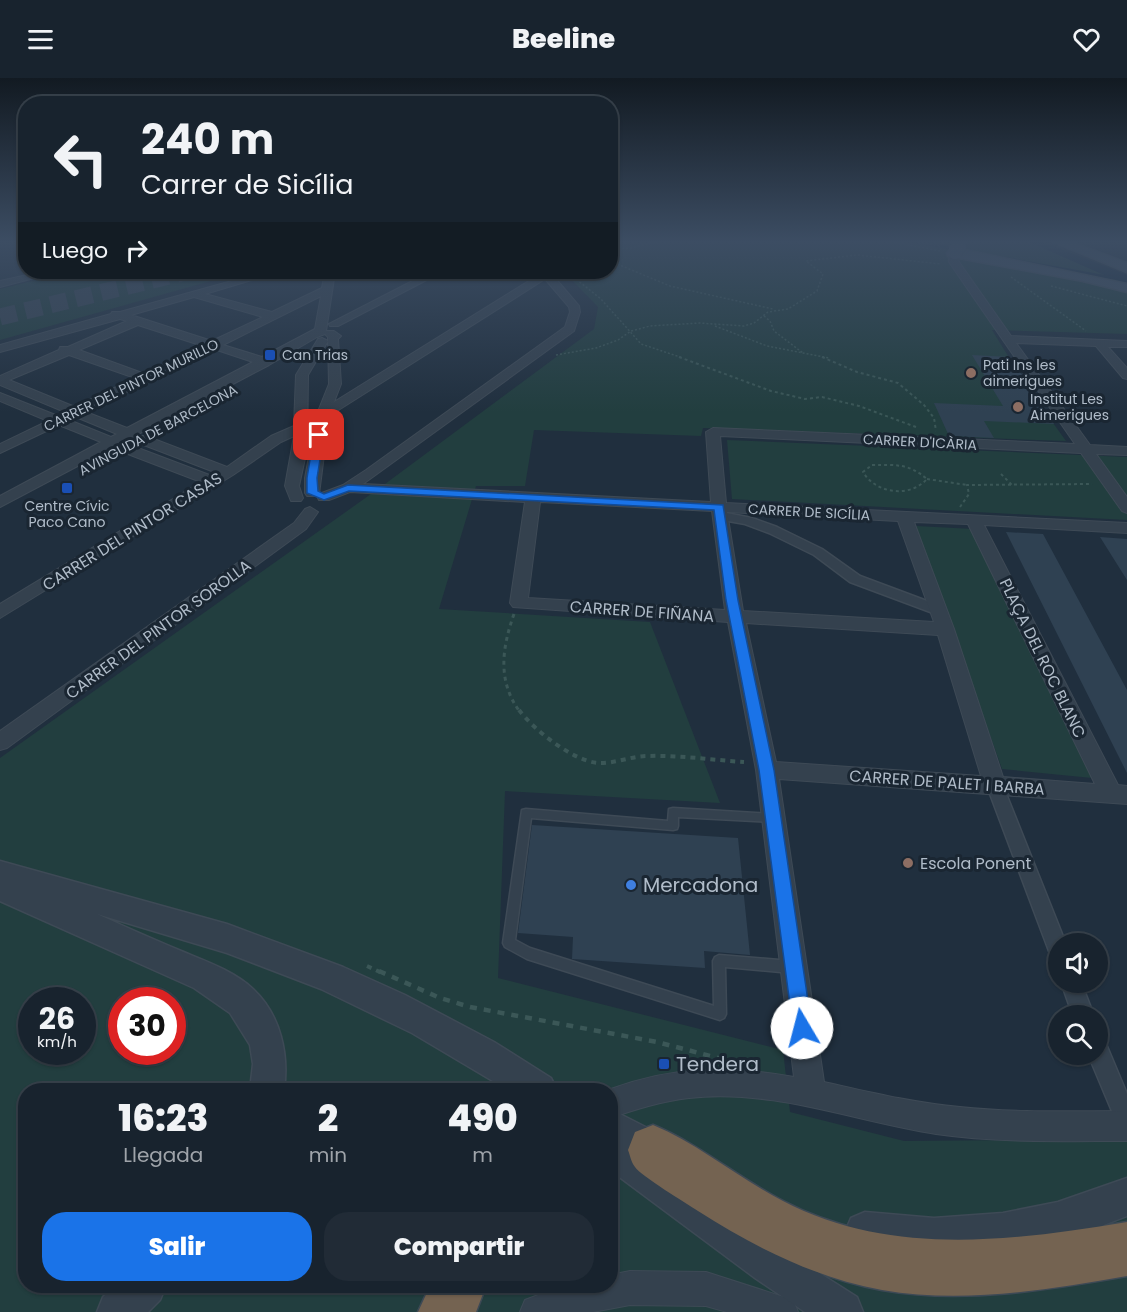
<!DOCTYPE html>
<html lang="es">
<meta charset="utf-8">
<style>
body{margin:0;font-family:Poppins,sans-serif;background:#212b36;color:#f1f3f6;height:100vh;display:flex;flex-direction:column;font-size:22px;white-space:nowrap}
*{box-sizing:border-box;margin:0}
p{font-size:20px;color:#9fa4aa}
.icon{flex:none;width:33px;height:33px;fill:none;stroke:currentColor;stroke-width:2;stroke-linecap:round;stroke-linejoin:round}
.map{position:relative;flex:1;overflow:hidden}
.drawer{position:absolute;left:18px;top:1005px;width:600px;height:210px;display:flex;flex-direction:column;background:#18232e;border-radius:24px;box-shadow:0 2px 4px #0004,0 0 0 2px #36404a}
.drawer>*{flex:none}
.banner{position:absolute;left:18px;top:18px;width:600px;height:183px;border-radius:24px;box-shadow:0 2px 4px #0004,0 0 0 2px #36404a;background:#18232e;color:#f1f3f6;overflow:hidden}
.controls{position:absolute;left:1048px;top:855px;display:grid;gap:12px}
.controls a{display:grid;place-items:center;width:60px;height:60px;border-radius:50%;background:#18232e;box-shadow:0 2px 4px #0004,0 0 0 2px #36404a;font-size:30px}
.speed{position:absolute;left:18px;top:909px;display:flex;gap:12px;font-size:30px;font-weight:700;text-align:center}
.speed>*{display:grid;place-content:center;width:78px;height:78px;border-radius:50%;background:#18232e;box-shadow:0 2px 4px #0004,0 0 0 2px #36404a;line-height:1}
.speed small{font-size:15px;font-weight:400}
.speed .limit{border:9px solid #d22;background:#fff;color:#111}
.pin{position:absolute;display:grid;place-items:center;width:51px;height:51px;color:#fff;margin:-26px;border-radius:12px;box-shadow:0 3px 9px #0006}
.me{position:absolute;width:66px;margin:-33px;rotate:352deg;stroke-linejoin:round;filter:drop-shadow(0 0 4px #0008)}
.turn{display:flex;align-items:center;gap:21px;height:126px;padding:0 24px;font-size:27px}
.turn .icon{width:78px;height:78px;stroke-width:2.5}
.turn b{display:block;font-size:42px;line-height:51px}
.then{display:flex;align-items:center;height:57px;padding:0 24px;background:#0003;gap:12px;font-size:22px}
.eta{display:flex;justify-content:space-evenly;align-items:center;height:102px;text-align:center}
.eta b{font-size:36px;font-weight:800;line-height:42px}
.action{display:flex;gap:12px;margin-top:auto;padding:12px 24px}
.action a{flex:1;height:69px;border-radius:24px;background:#1a73e8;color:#fff;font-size:24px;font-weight:800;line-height:69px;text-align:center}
.action a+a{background:#212b36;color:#f1f3f6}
header{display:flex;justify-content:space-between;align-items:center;height:78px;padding:0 24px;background:#18232e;font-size:27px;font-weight:800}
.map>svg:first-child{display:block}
</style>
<header><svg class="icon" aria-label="menu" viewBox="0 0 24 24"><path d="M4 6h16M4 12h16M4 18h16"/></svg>Beeline<svg class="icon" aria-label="heart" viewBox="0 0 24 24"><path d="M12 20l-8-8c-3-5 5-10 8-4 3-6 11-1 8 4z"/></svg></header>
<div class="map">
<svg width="1127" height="1234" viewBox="0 0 1127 1234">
<rect width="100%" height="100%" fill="#202f3e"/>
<path fill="#223e3f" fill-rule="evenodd" d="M611,162H1025L1127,207V256L992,252L1028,310L1066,363L703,350L701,358L534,352L525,408H476L439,531L650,544L720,725L505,713L498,900L783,972L790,1034L904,1063L1127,1061V1234H0V680L385,406L594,251L598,229L564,194H610ZM32,922H82V974H32ZM122,922H172V974H122ZM26,1012H610V1208H26Z
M70,194H243L0,262V211Z
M727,362L1127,379V442L732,421Z
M916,448L973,451L1092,700L1002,691Z"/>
<path fill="#13273c" d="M1025,162H1038L1127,197V207Z"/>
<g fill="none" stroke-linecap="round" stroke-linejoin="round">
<path stroke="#13273c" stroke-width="3" d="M905,162L956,171
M986,177L1113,200"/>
</g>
<path fill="#2f4152" d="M972,277L1010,279L1054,346L984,343L994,360L949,358L934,325L1003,328Z
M1006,454L1043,456L1127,612V695Z
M1100,459L1127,461V502Z
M532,747L738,760L750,877L704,873L705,890L572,881L573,859L518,855Z"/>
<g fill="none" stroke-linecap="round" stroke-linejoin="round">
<path stroke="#364453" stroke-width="17" stroke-dasharray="17 9" stroke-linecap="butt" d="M0,239L186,194"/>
<g stroke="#3e4a56" stroke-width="3">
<path id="service" d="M673,730L773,736L777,737L778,740L777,743L773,744L678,739V748L677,751L673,752L531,740L515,862L530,870L714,928L713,883L715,879L719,877L791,883L795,885L797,889L795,893L791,895L725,889L726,936L724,940L720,942L527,881L505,869L503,865L522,732L526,731L668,743L669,731Z"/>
</g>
<g stroke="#3e4a56" stroke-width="3">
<path id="pedestrian" d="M721,434L752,440L777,449L822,471L860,498L943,529L945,532L938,537L933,535L850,504L814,477L769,455L745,446L717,441L715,438Z
M995,701L1001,703L1003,708L1066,866H1059V882L1052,880L1049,873L987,708L989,703Z
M1061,904H1081L1094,938H1073Z
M1098,963L1106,966L1127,1016V1053L1119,1050L1088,976H1098Z"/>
</g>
<g stroke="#3e4a56" stroke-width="2">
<path id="minor" d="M950,173H956L959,184L1011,258L1127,263V269H1108L1127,290V301L1123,300L1096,268L1016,265L1090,367L1127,369V377L1096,376L1127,419V435L1122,433L1081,375L720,358L726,425L1127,445V455L984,447L1118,707L1127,708V726L779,701L824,1004C869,1014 914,1025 960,1029C1016,1035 1071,1033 1127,1033V1063C1063,1063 999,1065 936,1056C856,1044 772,1010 689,1020C662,1023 637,1031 610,1040V1012H608C672,988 727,987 794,999L756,692L728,544L513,529L510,525L525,424L350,414L329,422H319L317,418H307L305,415V400L317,336L329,306L328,259L325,256L317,259L269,287L0,429V418L101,364L59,347L0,375V366L48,343L0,323V315L58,338L65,334L0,307V298L59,272L60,269H68L127,243L120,241L0,274V267L111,236L112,234H120L264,194H278L205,216L272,234L322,210L325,194H335L326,253H334L341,258L338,261L341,306L334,324L540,196L539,194H550L579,228L580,234L574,253L363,406L711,424L706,354L713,350L1075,366L949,184ZM545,201L569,229L570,234L565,249L366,392L343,407L319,416L329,338ZM321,218L315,251L262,279L223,267ZM194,219L263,239L212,263L131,237ZM138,247L203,268L145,296L79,272ZM214,271L253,284L127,350L86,334ZM69,277L135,300L75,329L9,302ZM76,339L117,356L111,359L69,342ZM540,424L712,433L725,532L528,520ZM727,434L898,443L934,544L743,533ZM914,444L968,446L1095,706L1003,699L954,551ZM746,545L938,557L981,698L776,684Z
M41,194H57L0,209V203Z
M430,194H442L338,248H330L329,246Z
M322,260L328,263L308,297L307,371L299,408L303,420L301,423H291L285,408L294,358L281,364L233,397L0,540V526L201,404L120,373L118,370L120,367H130L212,398L217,395L136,364L134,361L136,358H146L227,389L271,358L294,348L296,297L318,261Z
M310,429L318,434L306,451L7,670L0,672V653L294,445L305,431Z
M630,1193L706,1194L793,1222L798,1234H727L706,1228L630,1227L593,1234H520L525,1222L562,1208H610V1197Z"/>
</g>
<g stroke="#3e4a56" stroke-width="3">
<path id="tertiary" d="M0,783L227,846L343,889L405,917L494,964L551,1000L557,1012H508L412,955L321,911L227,875L97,836C125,849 153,861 181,873C205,883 234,893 253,911C281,937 289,977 284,1012H250L253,986L250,967L230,935L194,910L0,823Z
M610,1031L673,1063L679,1076L670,1090L783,1172L857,1219L863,1234H805L755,1200L610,1092Z
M1127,1100V1138C1101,1148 1075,1159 1048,1166C992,1180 906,1191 851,1168L845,1154L851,1140L865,1134L934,1140L1003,1135L1058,1124Z
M116,1208H166L160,1222L148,1234H97L103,1219Z"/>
</g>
<g stroke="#3e4a56" stroke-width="3">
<path id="secondary" d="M1049,162H1065L1127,185V194Z
M955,170L1127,206V214L1083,203L948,178L947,175Z"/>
</g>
<g stroke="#3d4955" stroke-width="3">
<path id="motorway" d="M653,1047C699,1066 738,1100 783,1123C890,1179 1012,1163 1127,1144V1198C1047,1212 963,1226 882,1212C816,1200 754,1169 698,1133C686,1125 641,1098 635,1089C631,1084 630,1077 628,1072L635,1054Z
M430,1208H486L476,1234H418Z"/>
</g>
<path stroke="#3b5757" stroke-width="1.5" stroke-dasharray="2 2" stroke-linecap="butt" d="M883,162L940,173
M906,162L940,168
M932,162L942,163
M610,171L631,170L663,162
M610,183L670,208L773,231
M567,194L601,221L641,266L683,280
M1011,199L1086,253
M1051,208L1127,228
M764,238L770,243L774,253L803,275
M715,248L767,268L829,280
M556,277L596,270L618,262L631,253L650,248L699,245L744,248L754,245L768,234L788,231L817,213L823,196L806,183L857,177L941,186"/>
<path stroke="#3b5757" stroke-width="2" stroke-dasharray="3 3" stroke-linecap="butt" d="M679,279L771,313L805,321L822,319L859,328L916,349
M822,279L857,294L898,305L924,327L934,340L936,353
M872,387C896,387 908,385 927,401C910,420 876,416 863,394Z
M1001,396L1012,407
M927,401L967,407
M960,429L969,416L967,407L1092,406"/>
<path stroke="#3b5757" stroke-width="3" stroke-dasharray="4 4" stroke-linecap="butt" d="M514,536C502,570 497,603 520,634"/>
<path stroke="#3b5757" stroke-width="4" stroke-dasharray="5 5" stroke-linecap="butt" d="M519,632C534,652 573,683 598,685C614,686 631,678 648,678C680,677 712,682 744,684
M367,888L382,895"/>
<path stroke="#3b5757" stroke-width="4.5" stroke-dasharray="7 7" stroke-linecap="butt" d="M379,893L440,920L470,929L657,964L722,981"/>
<use href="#service" fill="#34414e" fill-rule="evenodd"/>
<use href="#pedestrian" fill="#34414e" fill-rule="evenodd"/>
<use href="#minor" fill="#34414e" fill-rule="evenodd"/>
<use href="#tertiary" fill="#34414e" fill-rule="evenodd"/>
<use href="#secondary" fill="#425061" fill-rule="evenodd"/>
<use href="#motorway" fill="#746351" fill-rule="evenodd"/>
<g stroke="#3e4a56" stroke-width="16" stroke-linecap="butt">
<path id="secondary-bridge" d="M955,174L959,168"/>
</g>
<use href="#secondary-bridge" stroke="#425061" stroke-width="14"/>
</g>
<linearGradient id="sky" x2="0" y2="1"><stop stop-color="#121a22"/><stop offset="0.49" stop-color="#3c4d63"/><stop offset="1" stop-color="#3c4d63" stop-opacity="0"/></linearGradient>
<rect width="1127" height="334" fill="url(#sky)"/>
<path fill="#1a73e8" stroke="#114b97" stroke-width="1.5" d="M319,354L324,357L317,400L318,413L324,416L348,407L723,427L738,522L774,692L812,950L809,957L802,960L796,957L793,950L759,692L726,522L714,432L349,413L324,422L307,415V400L314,357Z"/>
<g fill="#1a4fb4" stroke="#1a2632" stroke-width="2">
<rect x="264" y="271" width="12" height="12" rx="3"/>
<rect x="61" y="404" width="12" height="12" rx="3"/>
<rect x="658" y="980" width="12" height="12" rx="3"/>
</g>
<g fill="#8d6e63" stroke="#1a2632" stroke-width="2">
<circle cx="971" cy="295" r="6"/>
<circle cx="1018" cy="329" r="6"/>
<circle cx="908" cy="785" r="6"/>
</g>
<circle fill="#3f7fe0" stroke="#1a2632" stroke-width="2" cx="631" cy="807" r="6"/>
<g text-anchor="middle" stroke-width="6" stroke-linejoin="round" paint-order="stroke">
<g font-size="14" fill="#b0bcc9" stroke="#1a2632" text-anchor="start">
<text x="282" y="282">Can Trias</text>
<text x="983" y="292">Pati Ins les<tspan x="983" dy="16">aimerigues</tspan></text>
<text x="1030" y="326">Institut Les<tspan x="1030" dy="16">Aimerigues</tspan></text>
<text x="67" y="433" text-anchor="middle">Centre Cívic<tspan x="67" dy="16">Paco Cano</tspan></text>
</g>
<g font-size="14" fill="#b0bcc9" stroke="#1a2632">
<text transform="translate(131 307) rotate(-26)" y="5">CARRER DEL PINTOR MURILLO</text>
<text transform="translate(158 352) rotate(-28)" y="5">AVINGUDA DE BARCELONA</text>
<text transform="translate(920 364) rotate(3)" y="5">CARRER D'ICÀRIA</text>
<text transform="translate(809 434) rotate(3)" y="5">CARRER DE SICÍLIA</text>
</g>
<g font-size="16" fill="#b0bcc9" stroke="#1a2632">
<text transform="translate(132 453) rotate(-32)" y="6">CARRER DEL PINTOR CASAS</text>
<text transform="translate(642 533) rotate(4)" y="6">CARRER DE FIÑANA</text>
<text transform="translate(158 551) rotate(-36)" y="6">CARRER DEL PINTOR SOROLLA</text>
<text transform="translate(1043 580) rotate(64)" y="6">PLAÇA DEL ROC BLANC</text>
<text transform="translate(947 704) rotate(4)" y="6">CARRER DE PALET I BARBA</text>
</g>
<g font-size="16" fill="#b0bcc9" stroke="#1a2632" text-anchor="start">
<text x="920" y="791">Escola Ponent</text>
</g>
<g font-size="20" fill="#b0bcc9" stroke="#1a2632" text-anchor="start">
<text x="643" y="814">Mercadona</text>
<text x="676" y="993">Tendera</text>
</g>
</g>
</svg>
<div class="controls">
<a><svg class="icon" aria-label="sound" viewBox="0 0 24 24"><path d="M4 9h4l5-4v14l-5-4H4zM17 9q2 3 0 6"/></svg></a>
<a><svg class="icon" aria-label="search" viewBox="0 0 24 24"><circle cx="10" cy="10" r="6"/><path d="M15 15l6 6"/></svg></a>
</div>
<div class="speed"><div>26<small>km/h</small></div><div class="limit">30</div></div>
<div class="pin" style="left:319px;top:357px;background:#d93025"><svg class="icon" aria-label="arrive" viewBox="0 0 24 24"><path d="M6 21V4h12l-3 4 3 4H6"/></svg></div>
<svg class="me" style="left:802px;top:950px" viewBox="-20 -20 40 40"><circle r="19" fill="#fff"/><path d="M0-13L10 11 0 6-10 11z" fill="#1a73e8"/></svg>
<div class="banner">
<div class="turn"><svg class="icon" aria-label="left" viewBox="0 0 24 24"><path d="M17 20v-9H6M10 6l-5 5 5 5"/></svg><div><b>240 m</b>Carrer de Sicília</div></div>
<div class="then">Luego<svg class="icon" aria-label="right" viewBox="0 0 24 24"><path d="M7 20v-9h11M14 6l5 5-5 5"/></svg></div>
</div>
<section class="drawer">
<div class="eta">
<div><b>16:23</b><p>Llegada</p></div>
<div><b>2</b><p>min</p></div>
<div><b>490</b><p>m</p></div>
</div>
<div class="action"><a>Salir</a><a>Compartir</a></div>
</section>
</div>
